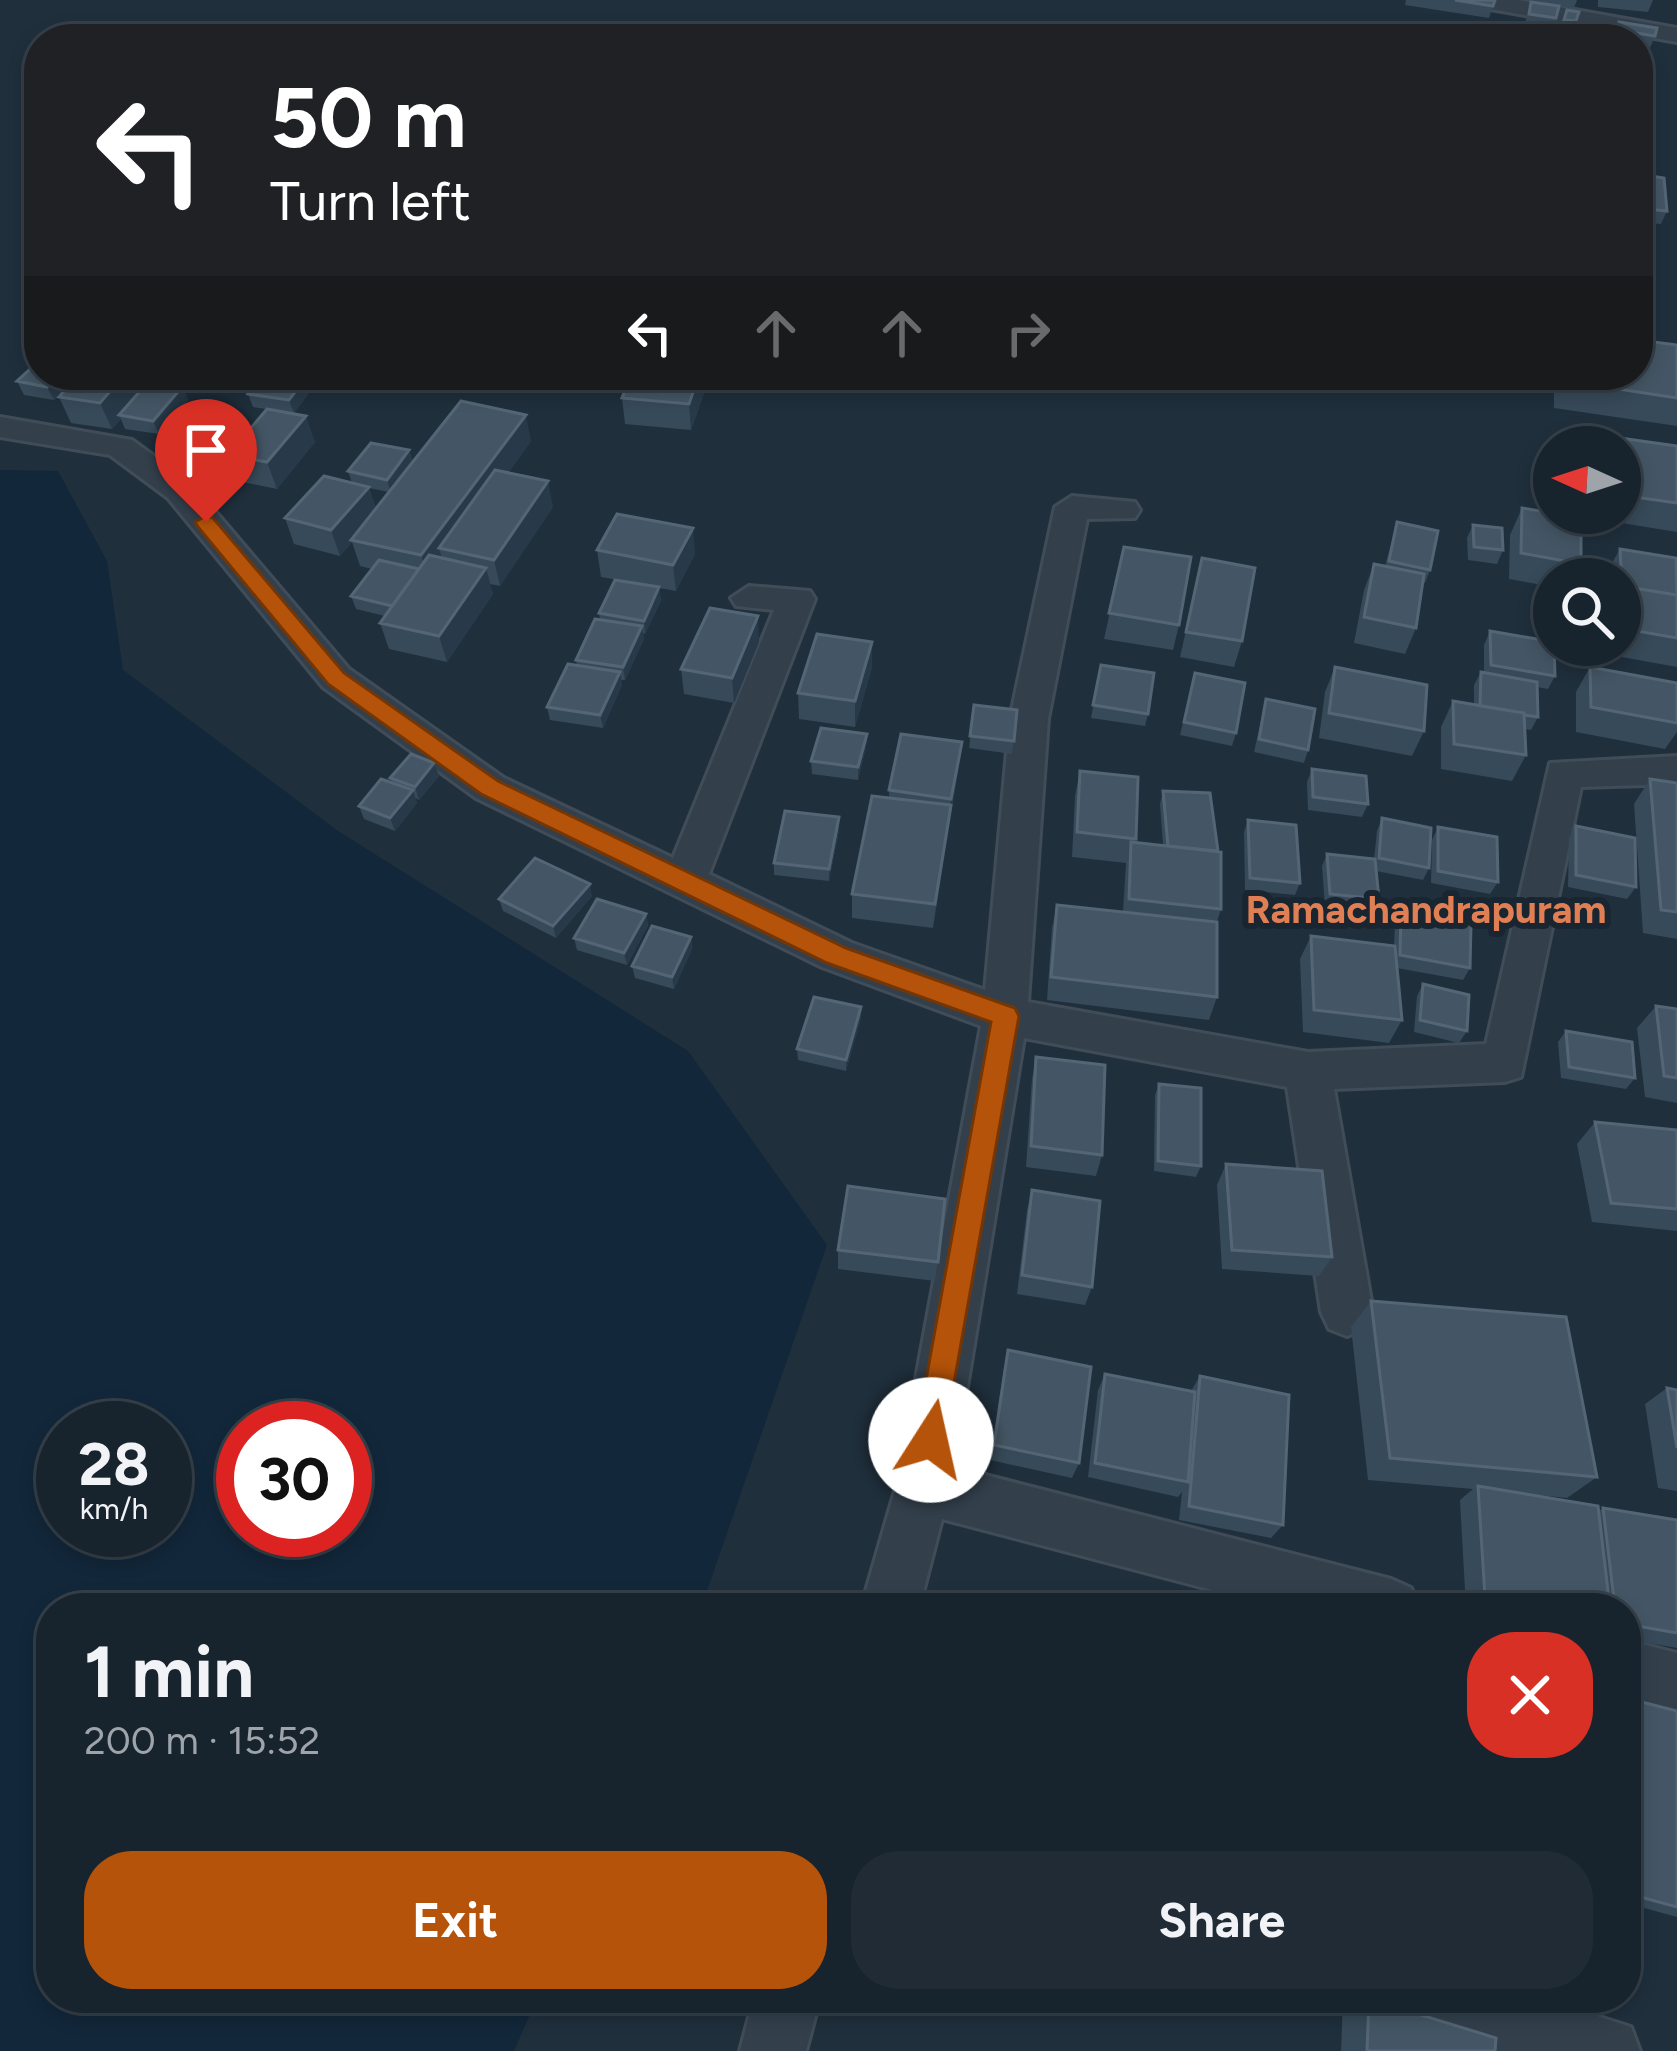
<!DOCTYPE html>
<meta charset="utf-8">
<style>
body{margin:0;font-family:Figtree,sans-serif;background:#202b35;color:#f1f3f6;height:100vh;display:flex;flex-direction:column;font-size:45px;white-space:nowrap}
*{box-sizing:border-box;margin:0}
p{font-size:39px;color:#9ea4aa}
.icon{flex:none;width:66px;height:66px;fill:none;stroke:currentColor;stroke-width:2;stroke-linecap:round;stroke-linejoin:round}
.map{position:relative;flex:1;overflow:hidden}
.details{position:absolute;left:36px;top:1593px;width:1605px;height:420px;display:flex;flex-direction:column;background:#17232d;border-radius:48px;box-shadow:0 6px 18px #0003,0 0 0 3px #364049}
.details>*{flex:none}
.guide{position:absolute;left:24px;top:24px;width:1629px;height:366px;border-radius:48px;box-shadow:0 6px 18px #0003,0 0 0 3px #364049;background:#202124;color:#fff;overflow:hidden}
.needle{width:78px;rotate:273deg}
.buttons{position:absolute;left:1533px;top:426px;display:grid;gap:24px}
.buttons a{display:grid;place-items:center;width:108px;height:108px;border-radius:50%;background:#17232d;box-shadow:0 6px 18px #0003,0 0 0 3px #364049;font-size:60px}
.speed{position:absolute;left:36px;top:1401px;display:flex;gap:24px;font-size:60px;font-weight:700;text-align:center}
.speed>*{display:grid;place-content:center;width:156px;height:156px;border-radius:50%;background:#17232d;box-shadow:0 6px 18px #0003,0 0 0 3px #364049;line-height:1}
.speed small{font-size:30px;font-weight:400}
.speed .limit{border:18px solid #d22;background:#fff;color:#111}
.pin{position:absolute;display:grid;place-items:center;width:102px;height:102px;color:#fff;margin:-123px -51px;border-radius:50% 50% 50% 0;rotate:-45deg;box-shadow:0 0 12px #0007}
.pin .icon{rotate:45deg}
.me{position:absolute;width:132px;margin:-66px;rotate:10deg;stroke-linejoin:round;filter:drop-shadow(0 0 9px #0008)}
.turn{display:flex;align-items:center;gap:42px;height:252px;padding:0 48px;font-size:54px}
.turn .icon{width:156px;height:156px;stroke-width:2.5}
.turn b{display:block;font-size:84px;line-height:102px}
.lanes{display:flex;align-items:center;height:114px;padding:0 48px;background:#0003;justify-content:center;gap:60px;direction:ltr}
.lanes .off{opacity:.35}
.round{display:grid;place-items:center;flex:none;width:126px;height:126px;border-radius:48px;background:#202b35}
.summary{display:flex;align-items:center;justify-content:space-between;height:204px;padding:0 48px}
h1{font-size:72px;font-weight:700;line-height:90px}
.button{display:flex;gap:24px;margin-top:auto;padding:24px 48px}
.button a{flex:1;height:138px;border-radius:48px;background:#b45309;color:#fff;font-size:48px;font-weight:700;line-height:138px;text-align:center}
.button a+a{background:#202b35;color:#f1f3f6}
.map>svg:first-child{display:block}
</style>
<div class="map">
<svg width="1677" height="2051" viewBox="0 0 1677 2051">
<rect width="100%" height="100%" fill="#1f2f3c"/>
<path fill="#12273a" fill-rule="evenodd" d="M0,470L58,471L107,561L123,670L338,831L688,1051L827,1245L701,1608H51V1998H537L514,2051H0ZM63,1428H165V1530H63ZM243,1428H345V1530H243Z"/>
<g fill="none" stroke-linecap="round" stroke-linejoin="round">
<g stroke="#404c58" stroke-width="6">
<path id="street" d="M1467,0H1519L1677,28V42L1479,7Z
M0,417L132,440L192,484L349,669L504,778L673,858L774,610L736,606L731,598L749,586L810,591L815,599L709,874L852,943L985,990L1010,719L1055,507L1072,496L1135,502L1140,510L1135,518L1087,519L1048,719L1028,1002L1308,1052L1486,1044L1550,763L1677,756V784L1581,787L1521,1077L1505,1082L1334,1089L1373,1312L1365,1329L1347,1336L1329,1329L1321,1312L1287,1087L1024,1038L954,1467L1391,1579L1411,1588L1420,1608H1281L942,1519L919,1608H861L896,1487L981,1026L822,967L476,798L323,687L168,498L110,455L0,437Z
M1626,1640L1677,1653V1711L1626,1698Z
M754,1998H820L806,2051H740Z
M1397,1998H1541L1631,2027L1640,2051H1497L1407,2021Z"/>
</g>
<use href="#street" fill="#33404c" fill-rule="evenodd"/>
</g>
<path fill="#374a59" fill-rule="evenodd" d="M1406,0H1495L1489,18L1405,5Z
M1529,0H1577L1574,8L1551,5L1556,18L1552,30L1524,26L1531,2H1529Z
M1598,0H1653L1648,12L1598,7Z
M1567,10L1579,12L1571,34L1560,32Z
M1619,22L1655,36L1650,48L1638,46V39H1613Z
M1638,174L1667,211L1661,224L1638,222Z
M1677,345V426L1554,408V375H1638Z
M39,375H144L148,382L145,375H195L196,378L184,390L188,400L159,434L125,429L121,419L112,429L71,423L59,397L69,385L54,400L24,395L17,381Z
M319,380L294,413L315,442L277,489L238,481L228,455L267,409L253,407L248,394Z
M708,382L691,430L625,424L622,398Z
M1613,437L1677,446V532L1603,520L1602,513H1620V447H1608Z
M531,441L508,473L553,507L500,586L490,584L493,594L447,662L389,649L380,623L385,616L356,609L351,596L372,569L360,566L352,542L340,556L294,544L285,518L352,483L348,471L409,450L413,462ZM369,488L389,492L376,509Z
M1522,508L1581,564L1573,579H1554V587L1509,579L1510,535Z
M1397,522L1430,570L1425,583H1423L1416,628L1405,654L1354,643L1364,590L1374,564L1385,566Z
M1473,525L1503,550L1497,564L1468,560L1467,538Z
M1124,547L1179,625L1173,650L1104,639Z
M1620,549L1677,575V667L1572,648V645H1620V579H1613L1612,563Z
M597,550L695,554L676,591L659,588L661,601L645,634L643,633L644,639L625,680H621L622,685L603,728L550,720L547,707L577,666L576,660L600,620L599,613L651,586L601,577Z
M1202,558L1242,641L1234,667L1180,657Z
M1490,631L1555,676L1548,689L1537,687L1538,717L1531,730L1525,729L1526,755L1512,781L1441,769V727L1453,701L1474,705V685L1481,672L1484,673V645Z
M759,642L734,703L684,694L681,669Z
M872,642V667L855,727L799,719L798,693Z
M1101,665L1148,714L1145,726L1091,718Z
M1335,667L1424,731L1412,756L1319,738L1325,692Z
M1590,667L1677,683V732L1665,749L1576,732V692Z
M1195,673L1236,733L1232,746L1180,735Z
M1266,699L1308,750L1304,763L1254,752Z
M974,705L1017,710L1012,754L969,748Z
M867,734L866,747L858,780L812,774L811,761Z
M962,742L933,928L852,918V894L889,798V790Z
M434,763L439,776L419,800L415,798L417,803L395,831L364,819L359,806L392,783L390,778Z
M1312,769L1368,804L1362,817L1308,810L1307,782Z
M1080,771L1136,839L1135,842L1163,845L1160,804L1163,791L1221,909L1217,922V997L1209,1020L1047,1000L1052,928L1057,905L1123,912L1126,863L1072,857L1075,796Z
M1650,779L1677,783V939L1643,933L1634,804Z
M1382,818L1429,868L1423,880L1376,871L1379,899L1373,911L1325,907L1322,866L1327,854L1374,859L1377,831Z
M1248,820L1300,883L1295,895L1245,890L1244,832Z
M1576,826L1636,887L1627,899L1568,887L1569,838Z
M1438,827L1498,882L1490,894L1431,883L1432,840Z
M839,830L829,881L774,875V863Z
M592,896L556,938L503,911L499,899Z
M1401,911L1470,968L1463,980L1397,968L1402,1020L1389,1043L1303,1032L1300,959L1311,936L1394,945L1395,923Z
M646,914L648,926L627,965L577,950L574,938Z
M691,937L692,949L674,989L635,978L632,966Z
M1423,984L1467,1031L1459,1043L1414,1032L1417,996Z
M1656,1006L1677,1009V1103L1645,1097L1637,1028Z
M861,1007V1018L846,1071L798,1060L797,1049Z
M1566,1031L1635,1078L1626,1089L1561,1078L1558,1042Z
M1036,1057L1102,1155L1096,1176L1026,1167L1032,1079Z
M1159,1084L1201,1166L1196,1177L1154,1171L1155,1095Z
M1595,1122L1677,1130V1231L1592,1222L1577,1144Z
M1226,1164L1332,1257L1319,1276L1222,1269L1217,1185Z
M1032,1190L1092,1287L1085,1305L1017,1294L1027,1210Z
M945,1199L935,1281L838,1269V1250Z
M1371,1301L1597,1477L1567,1498L1527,1494L1599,1511L1603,1508L1677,1520V1648L1626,1639V1608H1466L1460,1500L1473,1489L1368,1480L1351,1327Z
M1008,1350L1079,1463L1072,1478L990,1460L1004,1367Z
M1105,1374L1191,1391L1200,1376L1283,1525L1271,1538L1179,1520L1182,1492L1178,1497L1088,1477L1098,1390Z
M1667,1388L1677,1390V1491L1658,1488L1645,1404Z
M1626,1698L1677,1711V1917L1626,1903Z
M1343,1999H1369L1495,2051H1341Z"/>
<path fill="#283a49" d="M59,375H79L54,400L47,387Z
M124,375H144L149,386L119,415L121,419L112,429L100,403Z
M179,375H195L196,378L184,390L188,400L159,434L153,421L182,387L178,377Z
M308,375H317L319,380L294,413L289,400Z
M699,375H708V382L691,430L689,404Z
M526,415L531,441L451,551L439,548L443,562L429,581L421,555Z
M306,416L315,442L277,489L267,462Z
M409,450L413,464L391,493L387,480Z
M548,481L553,507L500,586L494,560Z
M369,487L377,514L340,556L331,530Z
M693,528L695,554L676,591L673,565Z
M486,568L493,594L447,662L439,636Z
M659,587L661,601L645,634L644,621Z
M758,616L759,642L734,703L732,678Z
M642,626L644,639L625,680L623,667Z
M872,642V667L855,727V701Z
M620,672L622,685L603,728L600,715Z
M867,734L866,747L858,780V767Z
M962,742L959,767L933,928L951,799Z
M434,763L439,776L419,800L415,787Z
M413,790L417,803L395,831L390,818Z
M839,817V830L829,881V869Z
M590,884L592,896L556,938L553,926Z
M646,914L648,926L627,965L624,953Z
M691,937L692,949L674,989L672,977Z
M861,1007V1018L846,1071V1060Z"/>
<path fill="#445665" stroke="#546675" stroke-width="3" d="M1455,0H1495L1493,6Z
M1531,2L1559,6L1556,18L1529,14Z
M1567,10L1579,12L1576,21L1564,20Z
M1619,22L1657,28L1655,36L1617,30Z
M1638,174L1664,178L1667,211L1638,208Z
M1638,340L1677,345V398L1566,381V375H1638Z
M39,361V375H59L47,387L17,381Z
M78,375H124L100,403L59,397Z
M263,375H308L289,400L248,394Z
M631,375H699L689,404L622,398Z
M149,381L182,387L153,421L119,415Z
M461,401L526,415L421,555L351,540Z
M267,409L306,416L267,462L228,455Z
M1613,437L1677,446V503L1620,495V447H1614Z
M371,443L409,450L387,480L348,471Z
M495,470L548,481L494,560L439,548Z
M324,476L369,487L331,530L285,518Z
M1522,508L1581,518V564L1521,553Z
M617,514L693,528L673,565L597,550Z
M1397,522L1438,531L1430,570L1389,561Z
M1473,525L1502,528L1503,550L1474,547Z
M1124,547L1191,557L1179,625L1109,613Z
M1620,549L1676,558L1677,595L1622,586Z
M429,555L486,568L439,636L380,623Z
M1202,558L1255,568L1242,641L1186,632Z
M379,560L419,569L392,606L351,596Z
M1374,564L1424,574L1416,628L1364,617Z
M615,580L659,587L644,621L599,613Z
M1620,586L1677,595V638L1620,628Z
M710,608L758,616L732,678L681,669Z
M595,619L642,626L623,667L576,660Z
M1490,631L1554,642L1555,676L1491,665Z
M817,634L872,642L855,701L798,693Z
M568,664L620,672L600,715L547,707Z
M1101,665L1154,673L1148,714L1093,705Z
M1335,667L1427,685L1424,731L1329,713Z
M1590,667L1677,683V723L1591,707Z
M1481,672L1537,682L1538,717L1524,715V713L1480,706Z
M1195,673L1245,683L1236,733L1184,722Z
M1266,699L1315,709L1308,750L1259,739Z
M1453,701L1524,713L1526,755L1454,744Z
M974,705L1017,710L1014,741L970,736Z
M821,728L867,734L858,767L811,761Z
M901,734L962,742L951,799L889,790Z
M411,754L434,763L415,787L390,778Z
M1312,769L1366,776L1368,804L1313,797Z
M1080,771L1138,777L1136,839L1077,832Z
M381,779L413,790L390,818L359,806Z
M1650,779L1677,783V912L1661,910Z
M1163,791L1210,793L1218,851L1168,846Z
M872,796L951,805L935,904L852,894Z
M785,811L839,817L829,869L774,863Z
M1382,818L1431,828L1429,868L1379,858Z
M1248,820L1296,825L1300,883L1250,878Z
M1576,826L1635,838L1636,887L1576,875Z
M1438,827L1497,837L1498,882L1438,871Z
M1131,842L1221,852V909L1129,899Z
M1327,854L1375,859L1379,899L1330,894Z
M535,858L590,884L553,926L499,899Z
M597,899L646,914L624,953L574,938Z
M1057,905L1217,922V997L1051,977Z
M1401,911L1471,924L1470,968L1400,955Z
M652,926L691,937L672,977L632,966Z
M1311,936L1395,946L1402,1020L1314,1010Z
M1423,984L1469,995L1467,1031L1420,1020Z
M814,997L861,1007L846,1060L797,1049Z
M1656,1006L1677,1009V1078L1664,1076Z
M1566,1031L1632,1042L1635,1078L1569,1067Z
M1036,1057L1105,1065L1102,1155L1031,1146Z
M1159,1084L1201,1088V1166L1158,1161Z
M1595,1122L1677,1130V1209L1611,1203Z
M1226,1164L1322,1171L1332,1257L1232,1250Z
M848,1186L945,1199L938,1262L838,1250Z
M1032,1190L1100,1201L1092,1287L1022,1275Z
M1371,1301L1566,1317L1597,1477L1390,1458Z
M1008,1350L1091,1367L1079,1463L994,1445Z
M1105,1374L1195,1392L1188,1482L1095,1463Z
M1200,1376L1289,1395L1283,1525L1189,1506Z
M1667,1388L1677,1390V1448Z
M1478,1486L1598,1506L1610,1608H1543L1485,1597Z
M1603,1508L1677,1520V1633L1626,1624V1608H1615Z
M766,1592L824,1596L823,1608H765Z
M1626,1698L1677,1711V1907L1626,1893Z
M1369,1999L1496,2038L1495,2051H1367Z"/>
<path fill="#b45309" stroke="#753606" stroke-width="3" d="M206,516L213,518L344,673L498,781L846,948L1015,1008L1019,1016L942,1451L931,1456L919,1451L915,1440L991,1022L827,963L481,794L328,684L198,527L195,522Z"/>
<g text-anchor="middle" stroke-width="12" stroke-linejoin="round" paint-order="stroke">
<g font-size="39" font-weight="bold" fill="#df7f53" stroke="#192531">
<text x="1426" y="923">Ramachandrapuram</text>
</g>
</g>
</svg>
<div class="buttons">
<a><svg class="needle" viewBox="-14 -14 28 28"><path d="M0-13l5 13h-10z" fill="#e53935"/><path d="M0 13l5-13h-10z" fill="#9ea4aa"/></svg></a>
<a><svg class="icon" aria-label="search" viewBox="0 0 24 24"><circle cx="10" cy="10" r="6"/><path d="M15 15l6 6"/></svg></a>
</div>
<div class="speed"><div>28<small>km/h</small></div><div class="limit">30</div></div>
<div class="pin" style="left:206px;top:522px;background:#d93025"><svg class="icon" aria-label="arrive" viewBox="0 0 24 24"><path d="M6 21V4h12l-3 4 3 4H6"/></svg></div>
<svg class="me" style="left:931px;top:1440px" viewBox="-20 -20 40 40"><circle r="19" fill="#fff"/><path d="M0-13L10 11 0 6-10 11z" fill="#b45309"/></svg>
<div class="guide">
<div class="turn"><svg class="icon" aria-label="left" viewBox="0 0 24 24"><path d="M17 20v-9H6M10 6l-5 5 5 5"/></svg><div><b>50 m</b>Turn left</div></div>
<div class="lanes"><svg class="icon" aria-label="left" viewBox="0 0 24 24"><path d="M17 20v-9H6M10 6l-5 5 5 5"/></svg><svg class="icon off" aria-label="ahead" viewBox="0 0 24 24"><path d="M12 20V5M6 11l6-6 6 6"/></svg><svg class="icon off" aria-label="ahead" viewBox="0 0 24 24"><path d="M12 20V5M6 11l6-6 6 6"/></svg><svg class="icon off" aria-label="right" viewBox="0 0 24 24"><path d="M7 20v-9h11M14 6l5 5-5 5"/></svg></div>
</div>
<section class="details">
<div class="summary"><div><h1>1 min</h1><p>200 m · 15:52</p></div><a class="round" style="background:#d93025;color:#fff"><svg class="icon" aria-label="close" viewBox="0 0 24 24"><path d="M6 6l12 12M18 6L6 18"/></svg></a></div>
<div class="button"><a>Exit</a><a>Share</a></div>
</section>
</div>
